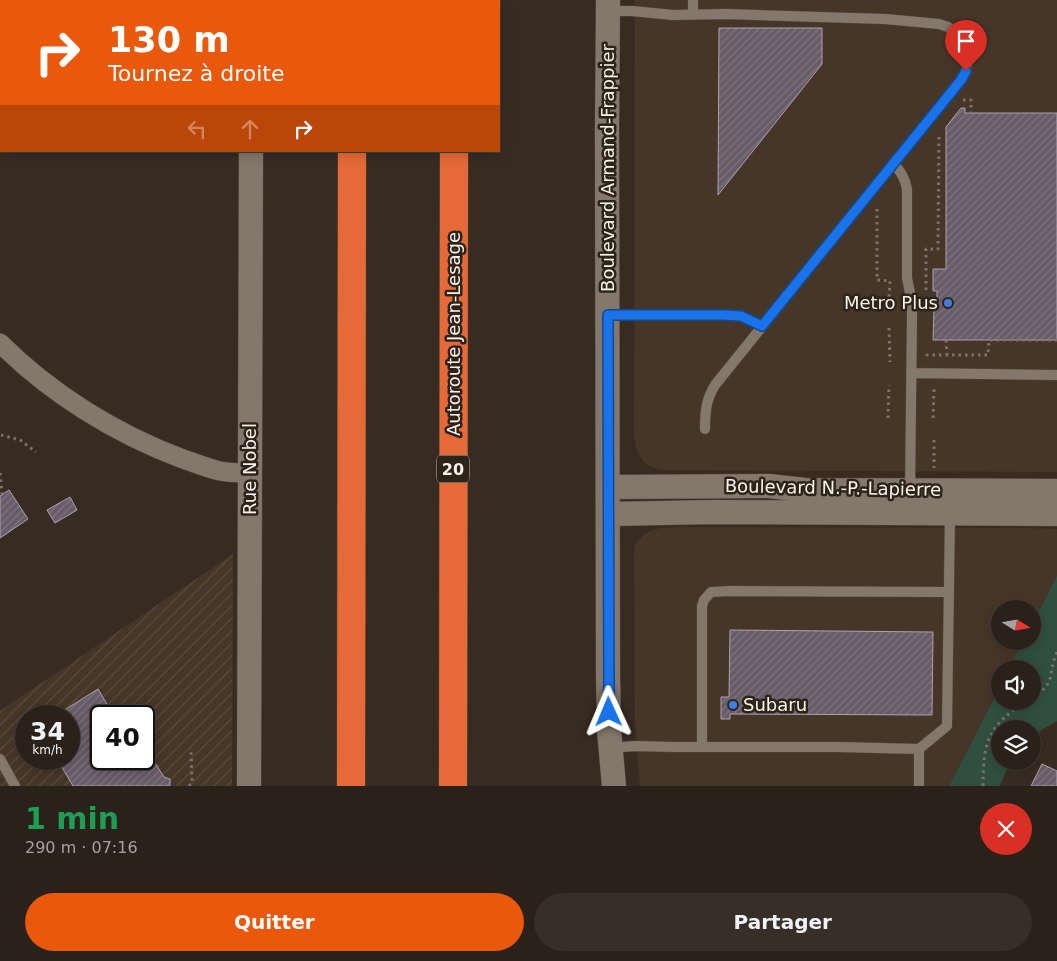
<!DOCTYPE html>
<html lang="fr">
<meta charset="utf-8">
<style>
body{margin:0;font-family:"DejaVu Sans",sans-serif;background:#362e27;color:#f1f3f6;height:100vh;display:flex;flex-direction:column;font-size:19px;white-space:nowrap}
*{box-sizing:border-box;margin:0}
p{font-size:16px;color:#a5a3a2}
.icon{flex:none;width:28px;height:28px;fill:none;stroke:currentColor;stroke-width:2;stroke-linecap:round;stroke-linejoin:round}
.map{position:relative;height:786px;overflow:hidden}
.sheet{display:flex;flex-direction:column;background:#2a211a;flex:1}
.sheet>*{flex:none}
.hud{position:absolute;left:0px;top:0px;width:500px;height:152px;box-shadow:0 2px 12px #0003,0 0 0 1px #463e39;background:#ea580c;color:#fff;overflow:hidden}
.needle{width:32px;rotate:101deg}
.controls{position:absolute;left:991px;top:600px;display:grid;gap:10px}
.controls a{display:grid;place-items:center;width:50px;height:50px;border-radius:50%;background:#2a211a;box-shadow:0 2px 12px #0003,0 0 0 1px #463e39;font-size:25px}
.speed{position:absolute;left:15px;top:705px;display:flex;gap:10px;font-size:25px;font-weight:700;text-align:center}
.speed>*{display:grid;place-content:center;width:65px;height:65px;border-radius:50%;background:#2a211a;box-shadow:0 2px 12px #0003,0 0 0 1px #463e39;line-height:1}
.speed small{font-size:12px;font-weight:400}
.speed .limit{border:2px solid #111;border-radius:8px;background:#fff;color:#111}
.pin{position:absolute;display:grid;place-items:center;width:42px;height:42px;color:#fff;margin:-51px -21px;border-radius:50% 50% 50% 0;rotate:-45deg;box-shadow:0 0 5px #0007}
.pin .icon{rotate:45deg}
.me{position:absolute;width:55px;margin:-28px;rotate:359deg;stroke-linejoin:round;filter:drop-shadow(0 0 4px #0008)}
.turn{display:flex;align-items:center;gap:18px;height:105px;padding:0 25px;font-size:22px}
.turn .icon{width:65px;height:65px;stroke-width:2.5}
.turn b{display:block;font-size:35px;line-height:42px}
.lanes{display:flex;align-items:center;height:48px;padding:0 25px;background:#0003;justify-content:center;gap:25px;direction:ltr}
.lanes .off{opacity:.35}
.round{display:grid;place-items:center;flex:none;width:52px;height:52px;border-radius:26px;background:#362e27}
.headline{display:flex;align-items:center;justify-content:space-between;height:85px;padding:0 25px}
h1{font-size:30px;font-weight:700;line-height:38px;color:#1e9e55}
.action{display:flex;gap:10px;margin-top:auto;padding:10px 25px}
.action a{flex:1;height:58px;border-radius:30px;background:#ea580c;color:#fff;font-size:20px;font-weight:700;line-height:58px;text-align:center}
.action a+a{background:#362e27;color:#f1f3f6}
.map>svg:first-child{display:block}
</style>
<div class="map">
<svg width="1057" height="786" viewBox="0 0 1057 786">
<defs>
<pattern id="industrial-furrows" width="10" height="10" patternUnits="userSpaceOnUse" patternTransform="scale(1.25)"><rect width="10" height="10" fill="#463627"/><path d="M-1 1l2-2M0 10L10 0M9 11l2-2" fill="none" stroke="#584a3c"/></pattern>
<pattern id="building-hatch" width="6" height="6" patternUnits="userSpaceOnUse" patternTransform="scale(1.25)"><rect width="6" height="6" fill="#675c68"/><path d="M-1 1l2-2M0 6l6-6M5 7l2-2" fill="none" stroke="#7e747e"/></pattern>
</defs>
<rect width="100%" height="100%" fill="#382c22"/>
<path fill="#463627" d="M635,0H1057V472L661,470L653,468L645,463L639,455L636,447L634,436Z
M680,527L1021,528L1057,529V575L1033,623L1032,609H1000V641H1023L1009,669H1000V687L949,786H640L635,723L634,550L635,544L645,534L652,530L661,528Z"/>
<path fill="url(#industrial-furrows)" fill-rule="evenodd" d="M233,554L232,786H0V711ZM26,716H69V759H26ZM101,716H144V759H101Z"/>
<path fill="#304f3e" d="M1057,575V721L1033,735L1032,729H1000V761H1012L999,786H949L1000,687V701H1032V669H1009L1023,641H1032L1033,623Z"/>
<path fill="url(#building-hatch)" stroke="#aea1af" d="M719,28H822V64L718,195Z
M961,108H965V113H1057V340H933L934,309H937V291H933V269H946V127Z
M9,490L28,519L0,538V496Z
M70,497L77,510L55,523L47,510Z
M730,630L933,632L932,715L730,714V719H721V697H729Z
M98,689L114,716H101V759L152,758L164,777L170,779V786H73L57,759H69V716H55Z
M1042,764L1057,771V786H1031Z"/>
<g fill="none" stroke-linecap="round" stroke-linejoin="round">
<g stroke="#534a41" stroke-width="11">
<path id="service" d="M693,0V15
M608,11H632L673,15L726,14L885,19L939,24L948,27L954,31L963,42L966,52L967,62L966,71L961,80L715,385C706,400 705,411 705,429
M893,163C901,172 905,178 907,189V278L912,303V316L910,492
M608,315H723L741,316L762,326
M911,373L1057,375
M702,747V606L704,600L711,592L730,591L949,592
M611,748L634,746L674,747H838L919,749
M0,759L15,786
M919,786V749L947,726L950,513"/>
</g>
<g stroke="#534a41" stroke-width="20">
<path id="minor" d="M0,343C51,394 116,434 183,459C195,463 207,468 220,471C230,473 240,473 250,473"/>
</g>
<g stroke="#534a41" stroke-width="25">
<path id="tertiary" d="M608,0L607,133L608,673L609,730L614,786
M251,1V0
M609,487L769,486L805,490L1057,491
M609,514L714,512L1057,514
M249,786L251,151"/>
</g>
<g stroke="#534a41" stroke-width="29">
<path id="motorway" d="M352,1V0
M455,1V0
M351,786L352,151
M453,786L454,151"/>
</g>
<path stroke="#7d736a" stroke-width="3" stroke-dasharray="2.5 4" stroke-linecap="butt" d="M963,100H971V113
M877,209V280L890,281L889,299
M926,290V249H938L939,133
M927,303L937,304
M889,328L890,362
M946,340L947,355
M927,354V355H988L989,340H1057
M888,418L889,385
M933,418L934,389
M1,435L20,440L36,452
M934,440V468
M0,473L2,494
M1032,698C1057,682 1047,676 1057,652
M189,786L192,783L191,748
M983,786C983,741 988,726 1027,701"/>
<use href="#service" stroke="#84776b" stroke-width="10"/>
<use href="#minor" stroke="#84776b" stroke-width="19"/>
<use href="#tertiary" stroke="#84776b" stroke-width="24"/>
<use href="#motorway" stroke="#e66a37" stroke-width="28"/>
</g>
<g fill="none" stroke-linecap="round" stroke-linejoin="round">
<g stroke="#114b97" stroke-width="12">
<path id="route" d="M609,712L608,315H723L741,316L762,326L961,80L966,71"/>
</g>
<use href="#route" stroke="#1a73e8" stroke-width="9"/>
</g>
<g fill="#3f7fe0" stroke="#2e2319" stroke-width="2">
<circle cx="948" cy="303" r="5"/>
<circle cx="733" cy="705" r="5"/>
</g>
<g text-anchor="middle" stroke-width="5" stroke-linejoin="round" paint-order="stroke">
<rect fill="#2e2319" stroke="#bcb4ac" stroke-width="1" x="437" y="455.5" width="32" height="27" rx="4"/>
<g font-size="16" font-weight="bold" fill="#f9f2eb">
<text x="453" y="475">20</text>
</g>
<g font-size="18" fill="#f9f2eb" stroke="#2e2319">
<text transform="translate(608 168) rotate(-90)" y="6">Boulevard Armand-Frappier</text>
<text transform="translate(454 334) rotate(-90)" y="6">Autoroute Jean-Lesage</text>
<text transform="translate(250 469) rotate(-90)" y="6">Rue Nobel</text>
<text transform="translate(833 488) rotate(1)" y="6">Boulevard N.-P.-Lapierre</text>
</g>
<g font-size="18" fill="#f9f2eb" stroke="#2e2319" text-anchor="end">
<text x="938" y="309">Metro Plus</text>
<text x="743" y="711" text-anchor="start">Subaru</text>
</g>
</g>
</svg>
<div class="controls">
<a><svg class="needle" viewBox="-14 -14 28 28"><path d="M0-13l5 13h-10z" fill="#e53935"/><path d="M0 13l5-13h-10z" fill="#a5a3a2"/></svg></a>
<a><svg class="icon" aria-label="sound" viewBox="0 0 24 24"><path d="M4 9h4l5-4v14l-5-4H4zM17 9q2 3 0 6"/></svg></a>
<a><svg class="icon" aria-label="layers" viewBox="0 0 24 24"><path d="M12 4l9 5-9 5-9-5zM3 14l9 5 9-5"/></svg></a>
</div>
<div class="speed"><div>34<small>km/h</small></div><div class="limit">40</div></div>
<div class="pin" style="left:966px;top:71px;background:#d93025"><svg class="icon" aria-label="arrive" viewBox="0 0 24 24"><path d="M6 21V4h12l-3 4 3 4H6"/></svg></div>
<svg class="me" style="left:609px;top:712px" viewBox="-20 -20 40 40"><path d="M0-17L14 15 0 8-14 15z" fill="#1a73e8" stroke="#fff" stroke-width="4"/></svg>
<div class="hud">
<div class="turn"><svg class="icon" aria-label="right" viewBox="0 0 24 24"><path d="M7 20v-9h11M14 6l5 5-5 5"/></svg><div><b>130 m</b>Tournez à droite</div></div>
<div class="lanes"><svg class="icon off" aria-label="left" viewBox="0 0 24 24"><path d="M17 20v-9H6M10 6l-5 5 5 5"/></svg><svg class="icon off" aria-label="ahead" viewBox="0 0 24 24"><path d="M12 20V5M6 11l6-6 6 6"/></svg><svg class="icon" aria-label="right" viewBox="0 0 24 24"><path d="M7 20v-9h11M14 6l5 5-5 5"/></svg></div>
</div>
</div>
<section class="sheet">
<div class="headline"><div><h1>1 min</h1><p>290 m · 07:16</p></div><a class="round" style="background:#d93025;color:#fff"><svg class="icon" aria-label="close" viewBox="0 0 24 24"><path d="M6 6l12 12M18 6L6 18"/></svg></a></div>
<div class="action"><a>Quitter</a><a>Partager</a></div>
</section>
